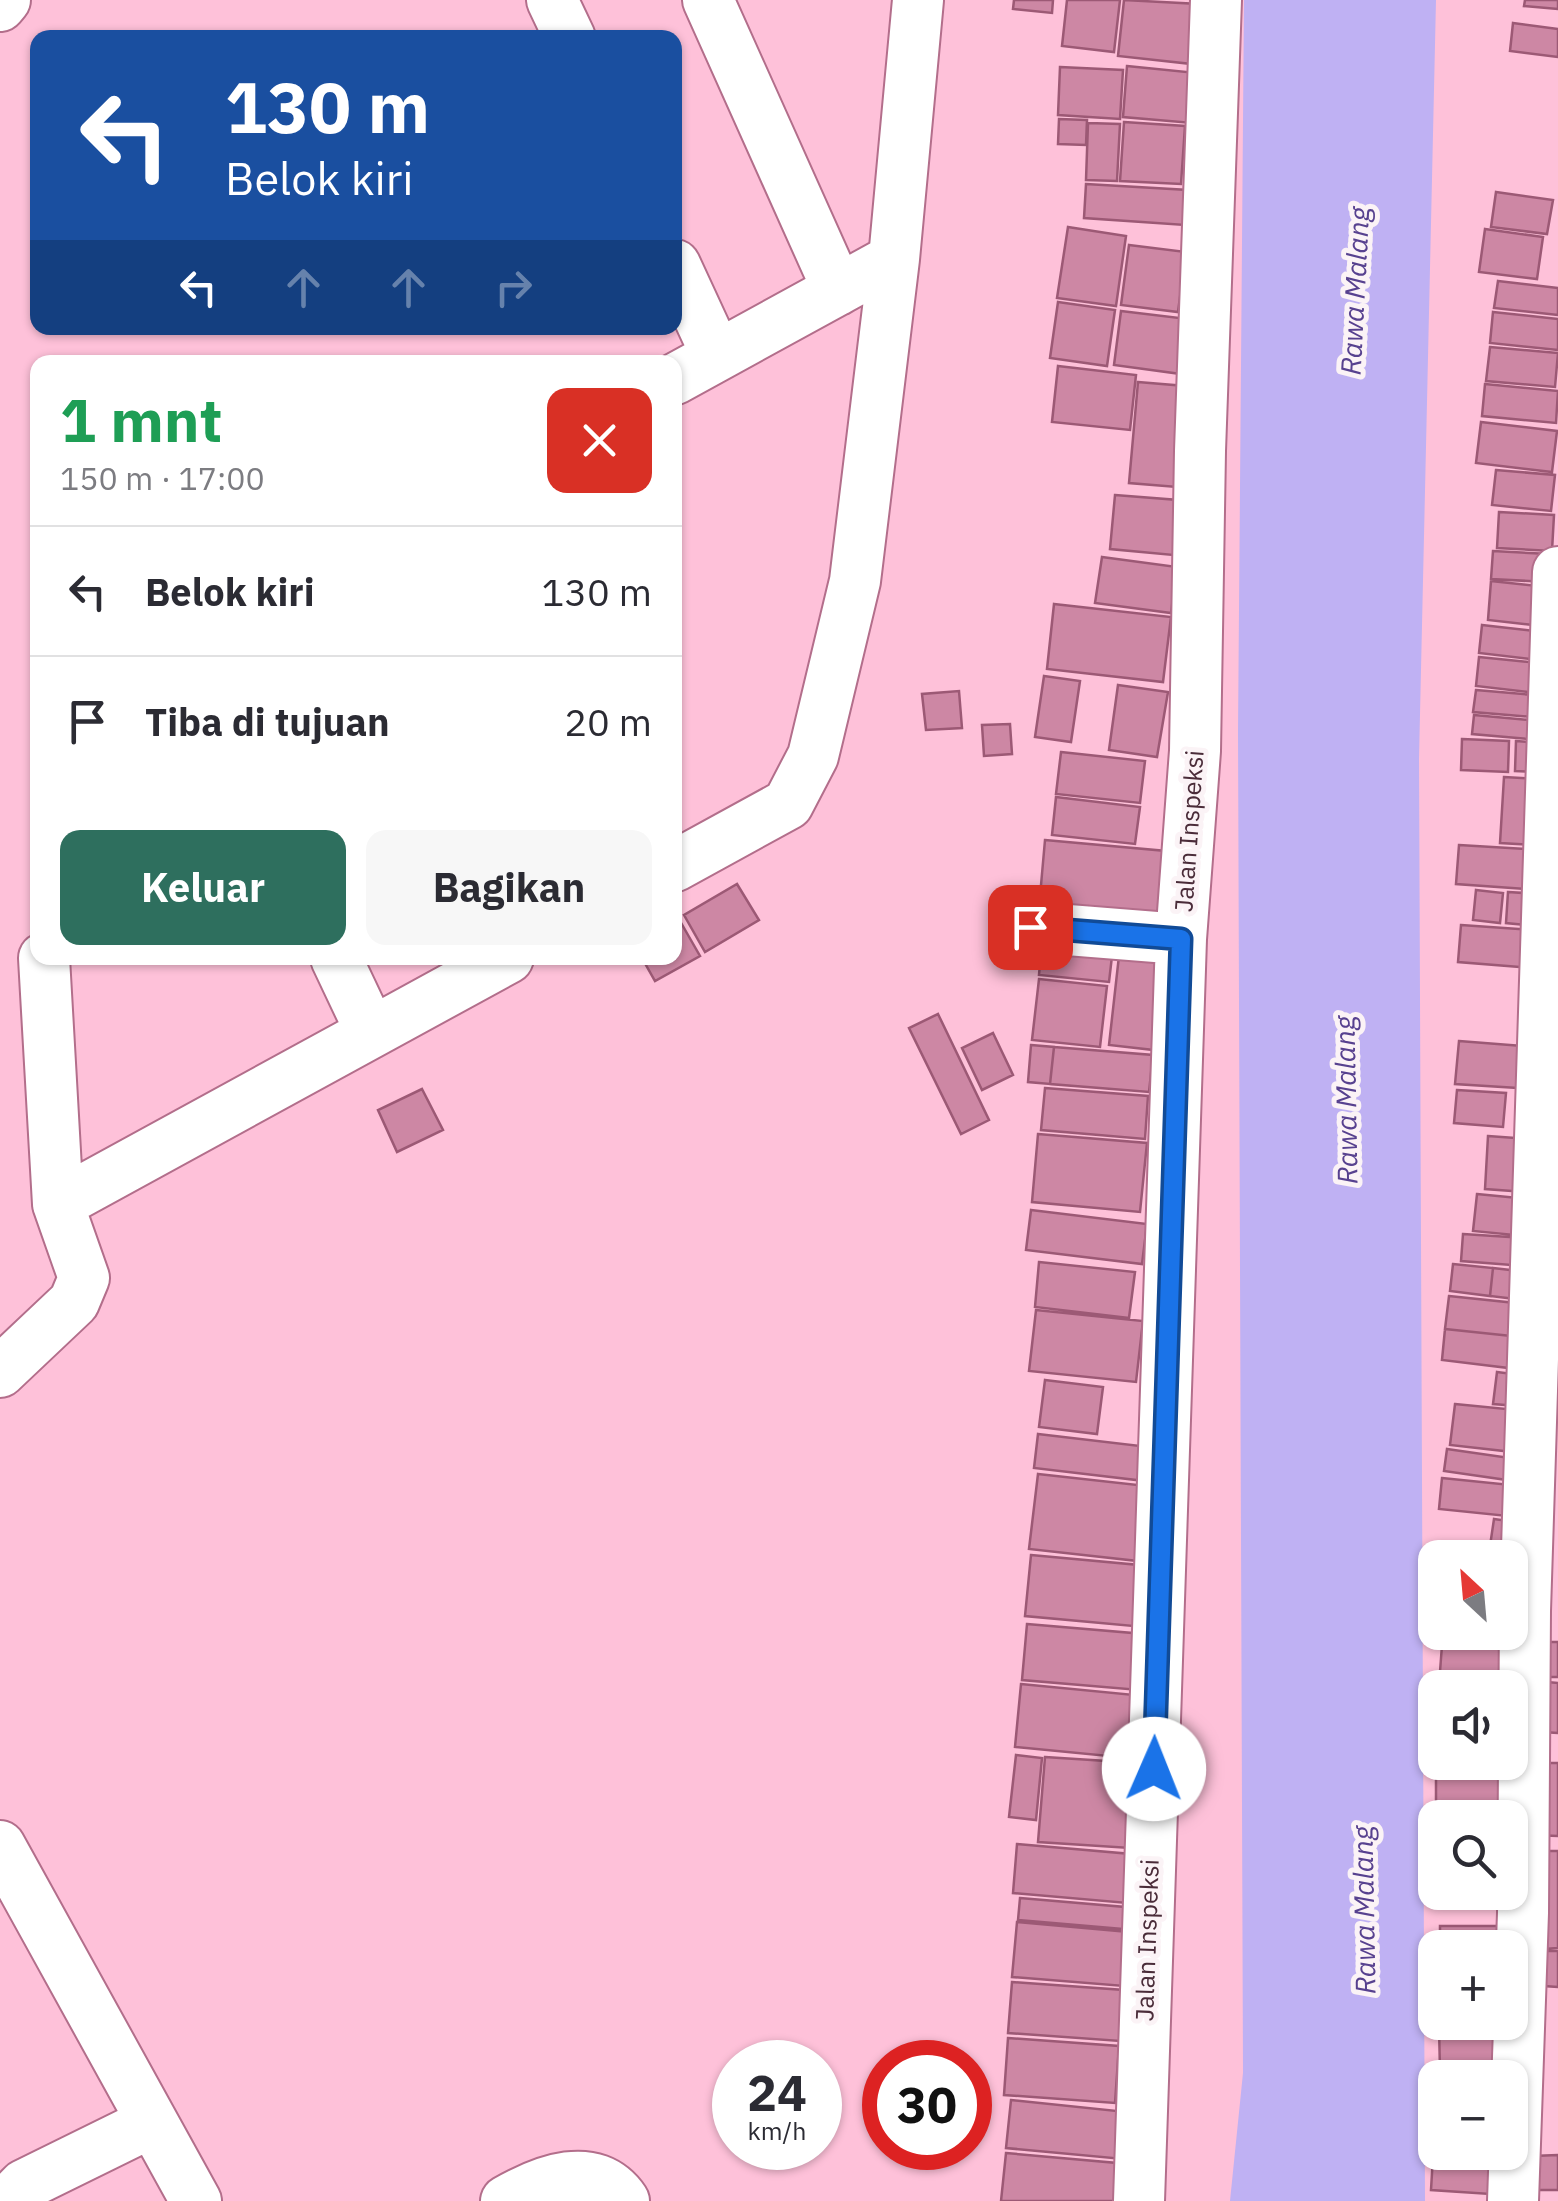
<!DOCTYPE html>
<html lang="id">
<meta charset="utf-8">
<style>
body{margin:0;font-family:"IBM Plex Sans",sans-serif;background:#f7f7f7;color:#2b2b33;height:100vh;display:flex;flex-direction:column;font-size:38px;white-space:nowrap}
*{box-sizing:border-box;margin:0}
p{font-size:32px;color:#7c7c81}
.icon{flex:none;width:55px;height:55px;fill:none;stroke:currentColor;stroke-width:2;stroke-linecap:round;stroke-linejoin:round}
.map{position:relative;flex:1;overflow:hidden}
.panel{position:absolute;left:30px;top:355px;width:652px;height:610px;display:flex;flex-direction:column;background:#fff;border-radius:20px;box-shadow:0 2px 8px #0004}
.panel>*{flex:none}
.hud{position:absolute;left:30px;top:30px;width:652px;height:305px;border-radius:20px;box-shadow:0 2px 8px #0004;background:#1a4fa0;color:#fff;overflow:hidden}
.needle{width:65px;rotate:334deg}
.controls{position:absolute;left:1418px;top:1540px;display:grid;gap:20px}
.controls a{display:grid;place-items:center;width:110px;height:110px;border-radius:20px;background:#fff;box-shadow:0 2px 8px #0004;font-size:50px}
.speed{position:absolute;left:712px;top:2040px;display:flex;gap:20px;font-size:50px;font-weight:700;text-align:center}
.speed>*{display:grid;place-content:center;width:130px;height:130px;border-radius:50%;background:#fff;box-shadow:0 2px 8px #0004;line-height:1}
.speed small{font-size:25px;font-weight:400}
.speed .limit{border:15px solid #d22;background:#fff;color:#111}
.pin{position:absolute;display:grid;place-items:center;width:85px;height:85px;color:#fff;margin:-42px;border-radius:20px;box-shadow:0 5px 15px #0006}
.me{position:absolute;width:110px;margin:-55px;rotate:1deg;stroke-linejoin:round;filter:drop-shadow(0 0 8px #0008)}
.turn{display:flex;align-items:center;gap:35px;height:210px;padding:0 30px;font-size:45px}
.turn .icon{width:130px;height:130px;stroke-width:2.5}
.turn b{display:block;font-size:70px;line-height:85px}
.lanes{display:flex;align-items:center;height:95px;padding:0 30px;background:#0003;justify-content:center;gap:50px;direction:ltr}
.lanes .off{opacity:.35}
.round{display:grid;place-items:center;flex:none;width:105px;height:105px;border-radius:20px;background:#f7f7f7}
.overview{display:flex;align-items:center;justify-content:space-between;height:170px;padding:0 30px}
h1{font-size:60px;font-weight:700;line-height:75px;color:#1e9e55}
.primary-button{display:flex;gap:20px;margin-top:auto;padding:20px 30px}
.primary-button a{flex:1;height:115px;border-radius:20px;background:#2e6f5e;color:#fff;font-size:40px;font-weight:700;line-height:115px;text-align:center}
.primary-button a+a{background:#f7f7f7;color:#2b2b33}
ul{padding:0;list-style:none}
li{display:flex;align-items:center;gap:30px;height:130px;padding:0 30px;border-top:2px solid #e1e1e2}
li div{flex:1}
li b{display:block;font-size:38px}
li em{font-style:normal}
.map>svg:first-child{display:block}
</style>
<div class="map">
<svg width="1558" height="2201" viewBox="0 0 1558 2201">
<rect width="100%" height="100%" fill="#fec1d9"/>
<path fill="#bfb1f3" d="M1244,0H1436L1419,759L1425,2201H1230L1243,2073L1238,732Z"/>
<path fill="#cd87a4" stroke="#9c5975" stroke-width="2.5" d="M1014,0H1053L1052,13L1013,9Z
M1067,0H1120L1114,52L1062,46Z
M1124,0L1199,4L1192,64L1118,56Z
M1525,0H1558V9L1524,6Z
M1513,23L1558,29V57L1510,51Z
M1127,66L1197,73L1192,123L1123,117Z
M1060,67L1123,70L1120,119L1058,115Z
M1059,119L1087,120L1086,145L1058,144Z
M1124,122L1185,126L1181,184L1120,181Z
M1088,123L1120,124L1117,181L1086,180Z
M1086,184L1188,190L1185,225L1084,218Z
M1496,192L1553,200L1547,234L1491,227Z
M1068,227L1126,236L1116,306L1057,298Z
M1485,229L1543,237L1537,279L1479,272Z
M1129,245L1186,252L1178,312L1121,305Z
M1498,281L1558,288V315L1494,308Z
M1058,302L1115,310L1107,366L1050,358Z
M1121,311L1188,319L1181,374L1114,365Z
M1493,312L1558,319V350L1490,343Z
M1490,347L1558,353L1555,387L1486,381Z
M1058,366L1136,375L1130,430L1052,422Z
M1138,382L1197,387L1189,488L1129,483Z
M1485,384L1558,391L1556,423L1482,416Z
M1481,422L1557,431L1552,472L1476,463Z
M1496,470L1555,475L1551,511L1492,505Z
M1115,495L1178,500L1173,555L1110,549Z
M1499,512L1554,515L1552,551L1497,548Z
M1493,551L1549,554L1547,582L1491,579Z
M1102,557L1177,567L1171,613L1095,603Z
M1491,581L1546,587L1543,626L1488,620Z
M1054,604L1171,617L1163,682L1047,669Z
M1482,625L1543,632L1539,660L1479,653Z
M1479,657L1539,663L1536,693L1476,686Z
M1044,676L1080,681L1071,742L1035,737Z
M1118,685L1168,692L1157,757L1109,750Z
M1476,690L1534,695L1532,717L1473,712Z
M959,691L962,728L926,730L922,694Z
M1474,715L1541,721L1539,740L1472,734Z
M1010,724L1012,754L984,756L982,725Z
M1462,739L1509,741L1508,772L1461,770Z
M1516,741L1541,743L1539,772L1515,771Z
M1061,752L1145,761L1140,803L1056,794Z
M1504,777L1541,779L1536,845L1500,843Z
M1056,797L1140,807L1135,844L1052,835Z
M1045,840L1166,851L1159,928L1038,919Z
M1459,845L1542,850L1540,890L1456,884Z
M737,884L759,920L705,952L684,915Z
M1476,890L1503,893L1500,923L1473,920Z
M1508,892L1540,894L1537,926L1506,923Z
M680,921L700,956L655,981L642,958H675V924Z
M1461,925L1535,930L1533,968L1458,962Z
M1043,931L1114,939L1109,982L1039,975Z
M1121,938L1166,943L1154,1050L1109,1045Z
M1039,979L1107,986L1100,1047L1032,1040Z
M938,1014L989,1120L961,1134L909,1028Z
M993,1033L1013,1075L982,1090L962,1048Z
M1459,1041L1535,1047L1532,1089L1455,1084Z
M1031,1045L1054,1047L1050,1084L1028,1082Z
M1054,1047L1153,1055L1149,1092L1050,1084Z
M1045,1088L1148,1096L1145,1139L1041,1130Z
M422,1089L443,1130L397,1152L378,1110Z
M1457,1090L1506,1093L1503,1127L1454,1123Z
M1038,1134L1147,1143L1140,1212L1032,1202Z
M1488,1136L1530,1139L1526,1192L1485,1189Z
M1477,1194L1528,1199L1524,1236L1473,1231Z
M1031,1210L1147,1224L1142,1264L1026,1250Z
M1463,1234L1525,1238L1524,1266L1461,1261Z
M1039,1262L1135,1272L1129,1318L1035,1307Z
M1453,1264L1493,1268L1490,1296L1450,1291Z
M1493,1268L1527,1272L1524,1300L1490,1296Z
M1449,1296L1525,1304L1521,1337L1445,1329Z
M1036,1310L1143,1321L1136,1382L1029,1371Z
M1445,1329L1521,1337L1517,1369L1442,1360Z
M1497,1372L1521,1375L1518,1406L1493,1404Z
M1045,1380L1103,1387L1097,1434L1039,1427Z
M1455,1404L1517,1410L1513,1452L1450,1445Z
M1038,1434L1149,1447L1145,1481L1034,1468Z
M1447,1449L1517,1459L1514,1481L1444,1471Z
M1038,1474L1147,1486L1138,1561L1029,1549Z
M1442,1478L1521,1486L1517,1517L1439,1509Z
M1494,1519L1522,1523L1519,1550L1490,1546Z
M1457,1546L1509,1554V1558H1455Z
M1031,1555L1139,1565L1133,1626L1025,1616Z
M1027,1624L1144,1634L1139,1690L1022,1680Z
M1447,1632H1510L1515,1646L1447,1639Z
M1545,1642H1558V1677H1543Z
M1442,1645L1516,1650L1510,1688L1439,1685Z
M1547,1682L1558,1683V1733L1543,1732Z
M1021,1684L1145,1696L1139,1759L1015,1747Z
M1016,1755L1042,1758L1036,1820L1009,1817Z
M1045,1757L1137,1763L1130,1848L1038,1842Z
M1436,1763L1506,1764V1807L1436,1806Z
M1537,1763H1558V1836L1534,1835Z
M1443,1810H1503V1818H1443Z
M1017,1844L1131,1854L1127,1903L1013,1893Z
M1544,1851H1558V1948L1544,1949Z
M1445,1892H1507V1907H1445Z
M1020,1898L1125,1907L1123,1929L1018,1920Z
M1017,1922L1129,1932L1124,1986L1012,1977Z
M1440,1926H1505L1504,1948H1440Z
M1546,1951H1558V1987L1544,1986Z
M1012,1982L1124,1990L1120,2041L1008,2033Z
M1509,2026L1510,2070L1440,2071L1439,2027Z
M1008,2038L1119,2046L1115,2103L1004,2095Z
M1011,2100L1127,2112L1123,2159L1006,2148Z
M1006,2153L1128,2164L1125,2201H1001Z
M1558,2155V2190H1533V2156Z
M1433,2156L1492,2160L1490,2194L1431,2190Z"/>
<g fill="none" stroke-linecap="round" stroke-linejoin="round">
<g stroke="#b36e8b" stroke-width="54">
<path id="minor" d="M552,0L570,38
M708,0L838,290
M0,6L5,0
M675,265L717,356
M675,379L894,259L918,0
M675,866L788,804L813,756L855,581L894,259
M1030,927L1181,939
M336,958L371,1032
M58,1204L508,958
M0,1372L74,1302L84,1278L58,1204L44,958
M0,1846L196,2201
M8,2201L24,2185L152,2122
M506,2201C541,2181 595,2158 624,2201
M1139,2201L1181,939L1195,751L1200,451L1216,0
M1513,2201L1523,1913L1525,1611L1558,572"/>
</g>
<use href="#minor" stroke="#fff" stroke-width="50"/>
</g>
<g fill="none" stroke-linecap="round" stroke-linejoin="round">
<g stroke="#114b97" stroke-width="25">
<path id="route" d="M1030,927L1181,939L1154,1769"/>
</g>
<use href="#route" stroke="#1a73e8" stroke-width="18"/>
</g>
<g text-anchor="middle" stroke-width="10" stroke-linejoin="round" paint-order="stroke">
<g font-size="25" fill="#4a2c39" stroke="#fbf3f6">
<text transform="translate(1189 831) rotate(-86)" y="9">Jalan Inspeksi</text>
<text transform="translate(1147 1940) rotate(-88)" y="9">Jalan Inspeksi</text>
</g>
<g font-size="28" font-style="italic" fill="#57418f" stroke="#fbf3f6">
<text transform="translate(1355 291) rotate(-87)" y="10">Rawa Malang</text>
<text transform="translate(1346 1100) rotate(-91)" y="10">Rawa Malang</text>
<text transform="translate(1364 1910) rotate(-91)" y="10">Rawa Malang</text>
</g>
</g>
</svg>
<div class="controls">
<a><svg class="needle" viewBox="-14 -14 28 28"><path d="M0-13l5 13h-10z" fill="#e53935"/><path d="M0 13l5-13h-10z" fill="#7c7c81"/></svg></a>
<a><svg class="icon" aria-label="sound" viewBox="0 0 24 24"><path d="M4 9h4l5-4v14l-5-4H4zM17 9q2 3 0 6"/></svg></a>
<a><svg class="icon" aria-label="search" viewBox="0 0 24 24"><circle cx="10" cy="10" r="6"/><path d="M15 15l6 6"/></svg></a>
<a>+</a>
<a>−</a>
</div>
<div class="speed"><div>24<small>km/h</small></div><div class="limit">30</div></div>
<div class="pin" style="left:1030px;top:927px;background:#d93025"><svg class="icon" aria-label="arrive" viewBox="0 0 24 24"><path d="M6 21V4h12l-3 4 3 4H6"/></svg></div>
<svg class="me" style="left:1154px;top:1769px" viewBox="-20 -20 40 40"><circle r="19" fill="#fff"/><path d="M0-13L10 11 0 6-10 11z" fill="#1a73e8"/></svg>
<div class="hud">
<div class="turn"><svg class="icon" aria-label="left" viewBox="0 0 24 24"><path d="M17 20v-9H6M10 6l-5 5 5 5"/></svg><div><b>130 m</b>Belok kiri</div></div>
<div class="lanes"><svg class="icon" aria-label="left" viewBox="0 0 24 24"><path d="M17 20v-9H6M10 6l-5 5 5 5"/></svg><svg class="icon off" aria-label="ahead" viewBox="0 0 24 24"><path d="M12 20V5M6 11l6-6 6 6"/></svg><svg class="icon off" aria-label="ahead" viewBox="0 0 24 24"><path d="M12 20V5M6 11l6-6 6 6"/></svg><svg class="icon off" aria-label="right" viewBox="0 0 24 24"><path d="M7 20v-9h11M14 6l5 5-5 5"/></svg></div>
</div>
<section class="panel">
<div class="overview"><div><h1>1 mnt</h1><p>150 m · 17:00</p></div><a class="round" style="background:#d93025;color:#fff"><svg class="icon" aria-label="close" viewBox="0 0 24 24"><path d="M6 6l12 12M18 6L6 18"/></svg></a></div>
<ul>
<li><svg class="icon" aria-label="left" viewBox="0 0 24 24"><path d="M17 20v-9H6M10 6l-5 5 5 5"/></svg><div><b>Belok kiri</b></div><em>130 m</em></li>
<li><svg class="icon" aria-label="arrive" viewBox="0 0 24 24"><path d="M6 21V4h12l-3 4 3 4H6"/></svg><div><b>Tiba di tujuan</b></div><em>20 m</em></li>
</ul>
<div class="primary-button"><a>Keluar</a><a>Bagikan</a></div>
</section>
</div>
